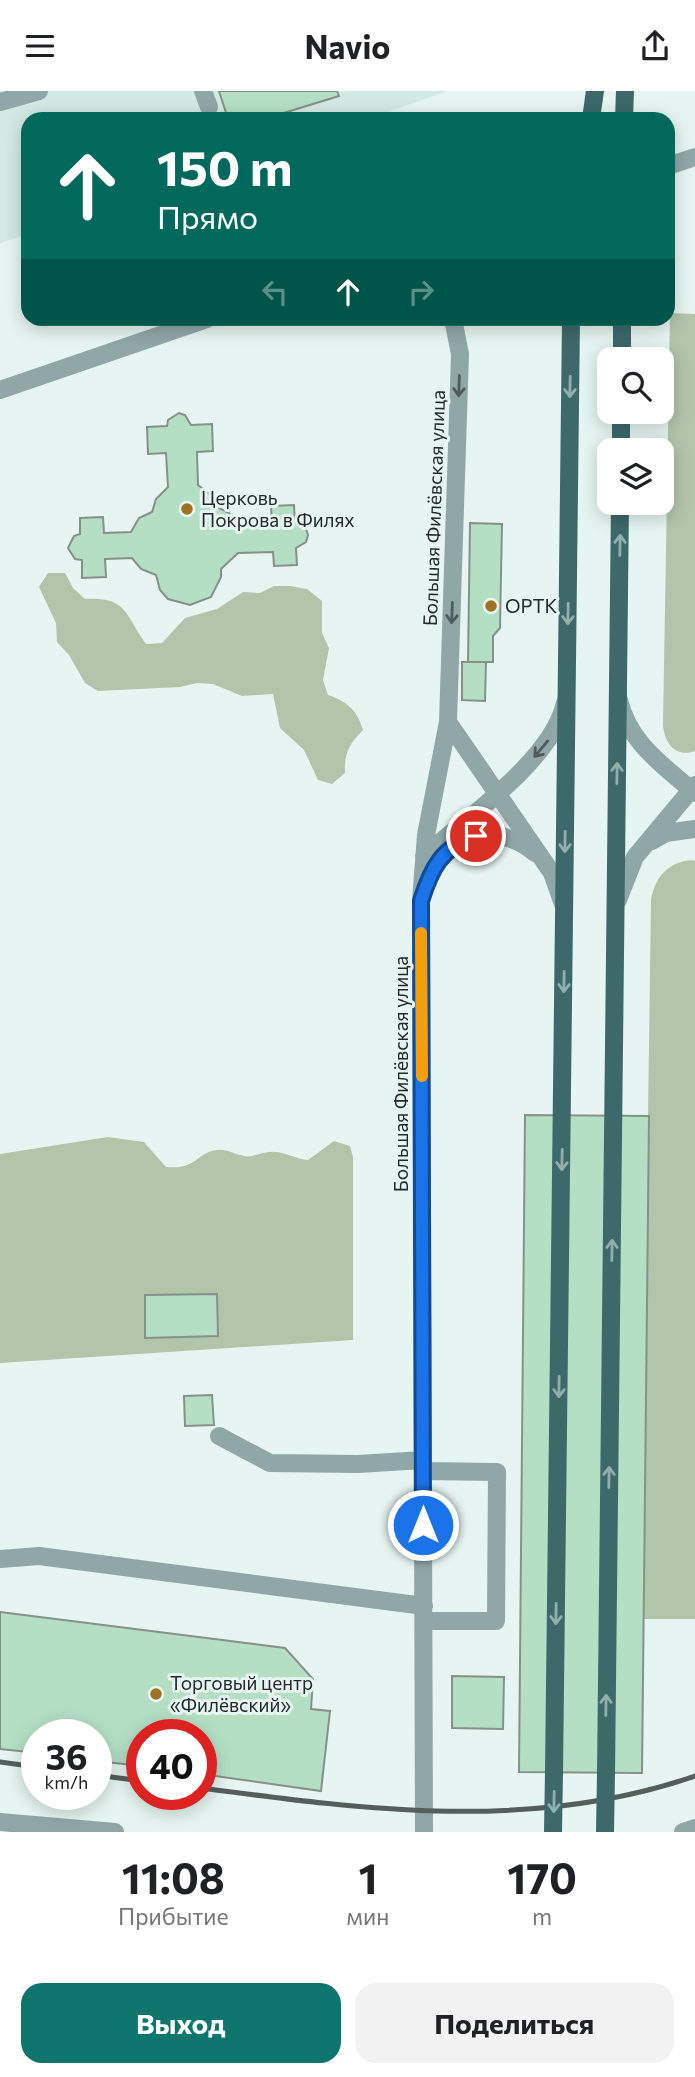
<!DOCTYPE html>
<html lang="ru">
<meta charset="utf-8">
<style>
body{margin:0;font-family:Commissioner,sans-serif;background:#f2f2f2;color:#202124;height:100vh;display:flex;flex-direction:column;font-size:26px;white-space:nowrap}
*{box-sizing:border-box;margin:0}
p{font-size:23px;color:#757577}
.icon{flex:none;width:38px;height:38px;fill:none;stroke:currentColor;stroke-width:2;stroke-linecap:round;stroke-linejoin:round}
.map{position:relative;height:1741px;overflow:hidden}
.sheet{display:flex;flex-direction:column;background:#fff;flex:1}
.sheet>*{flex:none}
.hud{position:absolute;left:21px;top:21px;width:654px;height:214px;border-radius:21px;box-shadow:0 4px 18px #0003;background:#00695c;color:#fff;overflow:hidden}
.fabs{position:absolute;left:597px;top:256px;display:grid;gap:14px}
.fabs a{display:grid;place-items:center;width:77px;height:77px;border-radius:14px;background:#fff;box-shadow:0 4px 18px #0003;font-size:35px}
.speed{position:absolute;left:21px;top:1628px;display:flex;gap:14px;font-size:35px;font-weight:700;text-align:center}
.speed>*{display:grid;place-content:center;width:91px;height:91px;border-radius:50%;background:#fff;box-shadow:0 4px 18px #0003;line-height:1}
.speed small{font-size:18px;font-weight:400}
.speed .limit{border:10px solid #d22;background:#fff;color:#111}
.pin{position:absolute;display:grid;place-items:center;width:60px;height:60px;color:#fff;margin:-30px;border:4px solid #fff;border-radius:50%;box-shadow:0 2px 7px #0007}
.me{position:absolute;width:77px;margin:-38px;rotate:0deg;stroke-linejoin:round;filter:drop-shadow(0 0 5px #0008)}
.turn{display:flex;align-items:center;gap:24px;height:147px;padding:0 21px;font-size:32px}
.turn .icon{width:91px;height:91px;stroke-width:2.5}
.turn b{display:block;font-size:49px;line-height:60px}
.lanes{display:flex;align-items:center;height:66px;padding:0 21px;background:#0003;justify-content:center;gap:35px;direction:ltr}
.lanes .off{opacity:.35}
.eta{display:flex;justify-content:space-evenly;align-items:center;height:119px;text-align:center}
.eta b{font-size:42px;font-weight:700;line-height:49px}
.primary-button{display:flex;gap:14px;margin-top:auto;padding:14px 21px}
.primary-button a{flex:1;height:80px;border-radius:21px;background:#0f766e;color:#fff;font-size:28px;font-weight:700;line-height:80px;text-align:center}
.primary-button a+a{background:#f2f2f2;color:#202124}
header{display:flex;justify-content:space-between;align-items:center;height:91px;padding:0 21px;background:#fff;font-size:32px;font-weight:700}
.map>svg:first-child{display:block}
</style>
<header><svg class="icon" aria-label="menu" viewBox="0 0 24 24"><path d="M4 6h16M4 12h16M4 18h16"/></svg>Navio<svg class="icon" aria-label="share" viewBox="0 0 24 24"><path d="M12 15V3M7 8l5-5 5 5M5 13v7h14v-7"/></svg></header>
<div class="map">
<svg width="695" height="1741" viewBox="0 0 695 1741">
<rect width="100%" height="100%" fill="#e6f5f1"/>
<path fill="#d3eae4" d="M0,0H448L367,28H28V143L0,152Z"/>
<path fill="#b1c5ab" d="M670,222L695,223V660C676,667 665,653 663,635Z
M48,482H65L73,497L85,508C128,506 124,523 146,553L162,552L185,527L217,518L243,501L260,502L274,495H290L307,498L322,510V542L329,557L323,589L328,604C348,611 357,619 363,639C349,653 344,663 345,682L332,693L318,689L304,659L280,637L273,603L242,605L213,593L197,592L180,596L98,600L85,592L69,564L57,551L56,532L39,496Z
M692,769L695,770V1528H641L651,809C655,786 668,771 692,769Z
M108,1046L144,1051L166,1076C197,1079 197,1061 217,1059C227,1058 234,1063 244,1065C253,1067 265,1059 276,1061C287,1062 296,1068 308,1069L334,1050L350,1055L353,1066V1249L0,1272V1063Z"/>
<path fill="#b4dfc5" stroke="#86918a" stroke-width="2" d="M219,0H337L339,5L264,28H228Z
M179,322L185,324L191,334L212,333L213,360L197,361L198,394L213,406L217,416L229,422L239,436L272,435L271,415L294,414L295,432L306,438L308,444L306,451L296,457L297,474L274,475L273,461L238,462L221,478V486L211,506L190,514L168,508L160,499L156,484L141,478L132,467L105,468L106,486L82,487V469L75,468L68,457L74,445L80,443V427L103,426L104,442L131,441L139,427L152,421L156,408L168,396L166,362L148,363L147,336L167,335L168,329Z
M470,432L502,433L500,537L493,545V571H468Z
M462,571H486L485,610L462,609Z
M525,1024L649,1025L642,1682L519,1681Z
M217,1203L218,1245L145,1247V1204Z
M212,1304L214,1334L185,1335L184,1305Z
M0,1521L285,1557L313,1588L311,1618L330,1620L321,1700L201,1683V1643H142V1675L96,1670V1643H37V1662L0,1658Z
M452,1585L504,1586L503,1638L452,1637Z"/>
<g fill="none" stroke-linecap="round" stroke-linejoin="round">
<path stroke="#90a7a8" stroke-width="18" d="M203,0L209,16
M0,11L39,0
M668,75L695,66
M0,299L207,228
M619,609C629,652 664,675 695,702
M448,631L552,782L563,813
M652,750L666,742L695,738
M424,765C468,726 552,669 565,612
M426,793C444,746 495,728 535,762
M618,809L635,766L695,694
M219,1345L270,1372L358,1373L423,1369
M423,1380L497,1381L496,1530H424
M0,1468L39,1465L424,1515
M0,1731L115,1741
M424,1741L421,810L426,744L448,631L460,263L453,228
M683,1741L695,1737"/>
<path stroke="#3e696b" stroke-width="18" d="M591,28L595,0
M624,28L625,0
M622,268V228
M621,359V320
M554,1681L571,228
M606,1682L620,411"/>
<path stroke="#565e5c" stroke-width="5" d="M0,1671L37,1676
M96,1684L142,1690
M201,1697C367,1719 533,1741 695,1685"/>
<path stroke="#3e696b" stroke-width="18" d="M553,1741L554,1681
M605,1741L606,1682"/>
</g>
<defs><path id="oneway-shaft" d="M-6 0H5M1.5-3L5.5 0L1.5 3" fill="none" stroke-width="1.6" stroke-linecap="round" stroke-linejoin="round" transform="scale(1.75)"/></defs>
<g stroke="#505c5c">
<use href="#oneway-shaft" transform="translate(459 295) rotate(92)"/>
<use href="#oneway-shaft" transform="translate(452 522) rotate(92)"/>
<use href="#oneway-shaft" transform="translate(541 658) rotate(130)"/>
</g>
<g stroke="#92afae">
<use href="#oneway-shaft" transform="translate(570 296) rotate(91)"/>
<use href="#oneway-shaft" transform="translate(620 454) rotate(-89)"/>
<use href="#oneway-shaft" transform="translate(568 523) rotate(91)"/>
<use href="#oneway-shaft" transform="translate(617 682) rotate(-89)"/>
<use href="#oneway-shaft" transform="translate(565 751) rotate(91)"/>
<use href="#oneway-shaft" transform="translate(564 891) rotate(91)"/>
<use href="#oneway-shaft" transform="translate(562 1069) rotate(91)"/>
<use href="#oneway-shaft" transform="translate(612 1159) rotate(-89)"/>
<use href="#oneway-shaft" transform="translate(559 1296) rotate(91)"/>
<use href="#oneway-shaft" transform="translate(609 1386) rotate(-89)"/>
<use href="#oneway-shaft" transform="translate(556 1523) rotate(91)"/>
<use href="#oneway-shaft" transform="translate(606 1614) rotate(-89)"/>
<use href="#oneway-shaft" transform="translate(554 1711) rotate(91)"/>
</g>
<g fill="none" stroke-linecap="round" stroke-linejoin="round">
<g stroke="#114b97" stroke-width="18">
<path id="route" d="M423,1434L421,810C431,778 442,755 476,745"/>
</g>
<use href="#route" stroke="#1a73e8" stroke-width="12"/>
<path stroke="#f59e0b" stroke-width="12" d="M421,842L422,985"/>
</g>
<g fill="#9f7223" stroke="#e6f5f1" stroke-width="2.5">
<circle cx="187" cy="418" r="7"/>
<circle cx="491" cy="515" r="7"/>
<circle cx="156" cy="1603" r="7"/>
</g>
<g text-anchor="middle" stroke-width="6" stroke-linejoin="round" paint-order="stroke">
<g font-size="19" fill="#252a29" stroke="#e6f5f1" text-anchor="start">
<text x="201" y="414">Церковь<tspan x="201" dy="22">Покрова в Филях</tspan></text>
<text x="505" y="522">ОРТК</text>
<text x="170" y="1599">Торговый центр<tspan x="170" dy="22">«Филёвский»</tspan></text>
</g>
<g font-size="19" fill="#252a29" stroke="#e6f5f1">
<text transform="translate(434 417) rotate(-88)" y="7">Большая Филёвская улица</text>
<text transform="translate(401 983) rotate(-90)" y="7">Большая Филёвская улица</text>
</g>
</g>
</svg>
<div class="fabs">
<a><svg class="icon" aria-label="search" viewBox="0 0 24 24"><circle cx="10" cy="10" r="6"/><path d="M15 15l6 6"/></svg></a>
<a><svg class="icon" aria-label="layers" viewBox="0 0 24 24"><path d="M12 4l9 5-9 5-9-5zM3 14l9 5 9-5"/></svg></a>
</div>
<div class="speed"><div>36<small>km/h</small></div><div class="limit">40</div></div>
<div class="pin" style="left:476px;top:745px;background:#d93025"><svg class="icon" aria-label="arrive" viewBox="0 0 24 24"><path d="M6 21V4h12l-3 4 3 4H6"/></svg></div>
<svg class="me" style="left:423px;top:1434px" viewBox="-20 -20 40 40"><circle r="17" fill="#1a73e8" stroke="#fff" stroke-width="3"/><path d="M0-11L8 9 0 5-8 9z" fill="#fff"/></svg>
<div class="hud">
<div class="turn"><svg class="icon" aria-label="ahead" viewBox="0 0 24 24"><path d="M12 20V5M6 11l6-6 6 6"/></svg><div><b>150 m</b>Прямо</div></div>
<div class="lanes"><svg class="icon off" aria-label="left" viewBox="0 0 24 24"><path d="M17 20v-9H6M10 6l-5 5 5 5"/></svg><svg class="icon" aria-label="ahead" viewBox="0 0 24 24"><path d="M12 20V5M6 11l6-6 6 6"/></svg><svg class="icon off" aria-label="right" viewBox="0 0 24 24"><path d="M7 20v-9h11M14 6l5 5-5 5"/></svg></div>
</div>
</div>
<section class="sheet">
<div class="eta">
<div><b>11:08</b><p>Прибытие</p></div>
<div><b>1</b><p>мин</p></div>
<div><b>170</b><p>m</p></div>
</div>
<div class="primary-button"><a>Выход</a><a>Поделиться</a></div>
</section>
